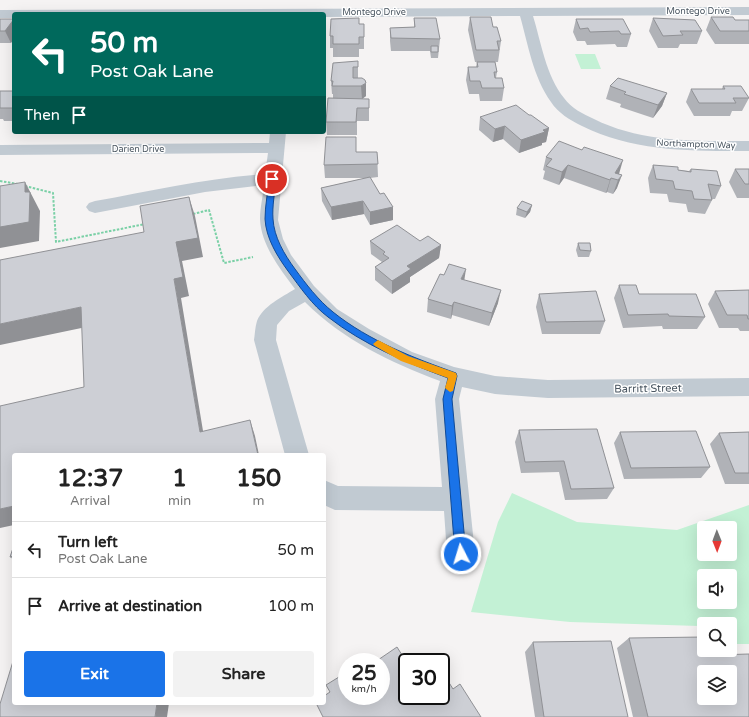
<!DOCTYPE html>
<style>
body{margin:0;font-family:"Varela Round",sans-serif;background:#f2f2f2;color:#222;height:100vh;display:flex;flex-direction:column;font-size:15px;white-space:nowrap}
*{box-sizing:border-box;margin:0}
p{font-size:13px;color:#767676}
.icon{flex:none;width:22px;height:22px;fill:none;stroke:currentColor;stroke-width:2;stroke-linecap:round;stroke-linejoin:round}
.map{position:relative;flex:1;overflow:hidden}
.sheet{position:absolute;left:12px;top:453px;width:314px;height:252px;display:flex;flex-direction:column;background:#fff;border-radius:4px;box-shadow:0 4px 16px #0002}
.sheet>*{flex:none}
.top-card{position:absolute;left:12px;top:12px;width:314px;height:122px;border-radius:4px;box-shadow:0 4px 16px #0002;background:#00695c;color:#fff;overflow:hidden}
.needle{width:26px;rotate:179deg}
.controls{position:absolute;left:697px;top:521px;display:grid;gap:8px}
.controls a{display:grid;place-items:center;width:40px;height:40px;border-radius:4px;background:#fff;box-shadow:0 4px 16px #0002;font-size:20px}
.speed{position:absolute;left:338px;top:653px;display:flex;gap:8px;font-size:20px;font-weight:700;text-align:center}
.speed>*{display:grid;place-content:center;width:52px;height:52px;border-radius:50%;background:#fff;box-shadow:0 4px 16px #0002;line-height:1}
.speed small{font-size:10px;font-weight:400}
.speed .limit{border:2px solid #111;border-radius:6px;background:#fff;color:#111}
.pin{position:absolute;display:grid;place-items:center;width:34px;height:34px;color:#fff;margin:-17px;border:2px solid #fff;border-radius:50%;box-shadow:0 1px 4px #0007}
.me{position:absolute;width:44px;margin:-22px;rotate:355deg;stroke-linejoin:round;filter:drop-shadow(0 0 3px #0008)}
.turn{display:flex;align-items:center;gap:14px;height:84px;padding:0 12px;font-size:18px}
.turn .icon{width:52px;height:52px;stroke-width:2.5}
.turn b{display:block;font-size:28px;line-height:34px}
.then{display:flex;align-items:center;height:38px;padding:0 12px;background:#0003;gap:8px;font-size:15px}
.eta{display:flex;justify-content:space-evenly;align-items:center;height:68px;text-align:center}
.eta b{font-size:24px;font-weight:700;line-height:28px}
.primary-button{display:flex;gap:8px;margin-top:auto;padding:8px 12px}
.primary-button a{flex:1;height:46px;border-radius:4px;background:#1a73e8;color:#fff;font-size:16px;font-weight:700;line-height:46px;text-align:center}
.primary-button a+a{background:#f2f2f2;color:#222}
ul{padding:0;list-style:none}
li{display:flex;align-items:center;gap:12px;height:56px;padding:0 12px;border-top:1px solid #e0e0e0}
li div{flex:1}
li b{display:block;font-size:15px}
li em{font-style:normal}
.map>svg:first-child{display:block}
</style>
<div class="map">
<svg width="749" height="717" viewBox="0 0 749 717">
<rect width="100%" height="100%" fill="#f5f3f3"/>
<path fill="#c3f1d5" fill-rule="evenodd" d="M575,54H595L601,69H581Z
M512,493L577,522L677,530L749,505V644H736L730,642V624H704V628L699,626L570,622L471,612L498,522ZM704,528H730V554H704ZM704,576H730V602H704Z"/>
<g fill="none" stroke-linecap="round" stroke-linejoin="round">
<path stroke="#7ad0a6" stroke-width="2" stroke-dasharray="2.5 1.5" stroke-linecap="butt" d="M0,181L18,184
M25,186L53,193L56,242L145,224
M193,214L209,210L224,263L253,257"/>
<path fill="#c1cad2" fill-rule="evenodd" d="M749,7V15L533,16C541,42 546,76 564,98C571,108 583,114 594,119C642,143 696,141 749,141V151C692,151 634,152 582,126C570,120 558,113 551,102C533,77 528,44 520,16L324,17V14H14V18H0V10Z
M270,132H286L278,220L283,239L291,255L314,286L337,309L369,329L412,352L454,367L495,376L548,380L749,378V396L548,398L495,394L462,387L459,399L475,554L471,563L461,567L451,563L447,554L444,511L335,510L324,505V480L338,486L442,487L435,399L440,381C390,362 343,340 305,302L289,311L277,325L276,340L309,455H285L254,340C255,334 255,327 257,321C263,306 282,297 295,289C280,269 261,245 260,219C260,208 263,196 264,185L205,192L95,213L89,211L86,207L89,203L95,201C151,191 208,178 265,174L268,153L0,155V145L269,143Z"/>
</g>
<path fill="#b0b2b7" d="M470,17L493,27L501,41L498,62H495L497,72L496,78L504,88L502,101H480L479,94H469L466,80L468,67H476L477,62H475L468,30Z
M711,17L735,20H749V44H715L706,30Z
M414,18L440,39L438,58H431L430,51H391L390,41V28L414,27Z
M653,18L702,31L697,44H680L678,48H658L649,31Z
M0,19H14L11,43H0Z
M576,19L631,34L627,47H617L615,44L587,45L585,41H577L573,32Z
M359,24H364V49H359V57H333V48H330V36Z
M358,61V78L366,96L362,99H369V121H357V135H327L326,122L333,98V94H332L331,81Z
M610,86L667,93L662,106L653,118L620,107L621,104L606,99Z
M723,86L749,98L742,111H732L730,116H694L686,102L691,89H722Z
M0,91H14V121H4L3,119H0Z
M529,115L549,128L546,142L542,143V145L519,153L503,139L493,142L479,130L480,117Z
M356,152H377L378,177L370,178L380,194L393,207V220L370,225L364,214L332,220L322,201L321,188L366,178H325L324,165Z
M546,157L619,174L617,188L613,194L607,192L606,193L564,178L559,185L543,179L545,171L543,170Z
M653,165L678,170L689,171L691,169L721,186L715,199H712V200L705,214L688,212L686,204L669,202L667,194L650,193L648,178Z
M735,169H749V198H737L729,182Z
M532,205L530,212L525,218L516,215L517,208Z
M370,241H420L441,245L439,258L410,277V282L392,294L375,280V267L382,262L371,254Z
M578,243L591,251L589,257H578L576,250Z
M464,280L498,303L489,326L452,315L451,319L427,312L428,299Z
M619,285L639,294L705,317L697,329H663L662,326L623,328L614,298Z
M749,290V331H740L738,328H719L708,304L715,291Z
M539,294L605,321L600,334H542L536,307Z
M519,430L614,488L607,499L565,500L559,472L521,473L515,442Z
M620,432L710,467L701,478L624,479L614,443Z
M749,432V484H725L710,444L719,433Z
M14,545V560L10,557Z
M629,638L715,655L749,717H633L617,648Z
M533,642L628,717H535L525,652Z"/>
<path fill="#909195" d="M14,19V39L11,43L5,31Z
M366,83V96L362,99L361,86Z
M667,93L662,106L653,118L658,105Z
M505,126L503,139L493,142L495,129Z
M549,128L546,142L542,143V145L519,153L521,140L543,130Z
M623,160L619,174L615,179V173Z
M568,165L564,178L559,185L562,172Z
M622,175L617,188L613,194L618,180Z
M611,178L607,192L606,193L610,180Z
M25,182L40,211L39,241L0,248V227L25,192Z
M189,197L195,216L203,257L182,261L189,296L181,298L206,449L200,432L174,279L176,242Z
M363,201L364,214L332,220L331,207Z
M532,205L530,212L525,218L527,212Z
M393,207V220L370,225V212Z
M441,245L439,258L410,277V282L392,294V281L407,266Z
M466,269L464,282L461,279Z
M501,290L498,303L489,326L492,313Z
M454,302L452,315L451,319L452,306Z
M81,307L91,326L0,345V324Z
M250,420L255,436L259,455H258Z
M14,506V525L0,528V509Z
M157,703H169L167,717H155Z"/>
<path fill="#cdcfd5" stroke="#909195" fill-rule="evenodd" d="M470,17H491L493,27H497L501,41H497L499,50H476Z
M711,17H733L735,20H749V31H720Z
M359,18V24H364V37H359V44H333V36H330L331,19Z
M414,18H436L440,39L391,38L390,28L415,27Z
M653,18L695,20L702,31H680L683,35L663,36Z
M0,19H14L5,31H0Z
M576,19H623L631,34H621L619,31L590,32L588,28L580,29Z
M431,46H438V52H431Z
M358,61V67H353V78H362L365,80L366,83L361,86H332L333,81H331L333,63Z
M477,62H495L497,72H494L495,78H502L504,88H482L480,81H470L468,67H478Z
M618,78L667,93L658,105L624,94L626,92L610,86Z
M723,86H741L749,98H733L736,103H699L691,89H725Z
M0,91H14V108H0Z
M328,98L369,99V108H357L356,122H326Z
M516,105L529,115H531L549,128L543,130L545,132L521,140L505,126L495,129L480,117Z
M326,137H356V152H377L378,164L324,165Z
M559,141L582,150L584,147L623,160L615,173L622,175L618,180L611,178L610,180L568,165L562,172L546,166L552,159L546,157Z
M653,165L678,167V170L691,172V169L717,171L721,186L708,184L712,200L694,199L692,191L675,189L673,181L656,179Z
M735,169H749V184H745Z
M370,177L380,194L384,193L393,207L370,212L363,201L331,207L321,188Z
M25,182V192H30L29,222L0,227V186Z
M189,197L198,238L176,242L183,277L174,279L200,432L250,420L258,455H14V506L0,509V406L84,387L81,307L0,324V260L144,232L140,206Z
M522,201L532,205L527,212L517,208Z
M397,225L420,241L428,236L441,245L407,266L411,269L392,281L375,267L389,258L383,254L385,252L370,241Z
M578,243H590L591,251L580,250Z
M449,264L466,269L461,279L501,290L492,313L454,302L452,306L428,299L440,274L444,275Z
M619,285H636L639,294H696L705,317L669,316L668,314L628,315Z
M749,290V319H748L747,315H727L715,291Z
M596,291L605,321L546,322L539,294Z
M597,429L614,488L571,489L564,461L525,462L519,430Z
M696,431L710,467L631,468L620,432Z
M749,432V473H735L719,433Z
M14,545V556L10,557Z
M704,637V650H713L715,655L749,654V717H648L629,638ZM704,672H730V698H704Z
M611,641L628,717H544L533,642Z
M397,647L407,663V696H441V675L443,673L453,689L460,684L481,717H323L316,703H324V696L330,692L326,685L347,672V696H381V662H363L372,656L375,662Z
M14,658V703H157L155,717H0V704Z"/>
<path fill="#1a73e8" stroke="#114b97" d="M272,177L276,179C275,192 272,206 273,219C274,237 284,254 295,269C306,284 318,300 333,312C369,341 414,358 456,373L457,376L452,399L466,554L465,558L461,560L457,558L455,554L443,399L448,378C405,362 364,345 328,317C312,305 300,287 288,271C277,256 266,238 265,219C265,206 268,192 269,179Z"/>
<path fill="#f59e0b" d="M378,340L408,356L456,373L457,376L453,391L450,392L445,388L448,378L401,361L375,346L373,344Z"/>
<g text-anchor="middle" stroke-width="3" stroke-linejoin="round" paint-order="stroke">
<g font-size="9" fill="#4a5661" stroke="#fff">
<text x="698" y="14">Montego Drive</text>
<text x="374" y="15">Montego Drive</text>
<text transform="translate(696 144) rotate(2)" y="3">Northampton Way</text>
<text x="138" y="152">Darien Drive</text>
</g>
<g font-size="11" fill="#4a5661" stroke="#fff">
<text transform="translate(648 388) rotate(-1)" y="4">Barritt Street</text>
</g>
</g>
</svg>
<div class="controls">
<a><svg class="needle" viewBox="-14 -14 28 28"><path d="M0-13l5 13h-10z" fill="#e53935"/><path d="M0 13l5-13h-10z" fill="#767676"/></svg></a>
<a><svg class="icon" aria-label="sound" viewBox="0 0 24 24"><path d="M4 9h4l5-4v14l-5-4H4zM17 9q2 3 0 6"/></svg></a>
<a><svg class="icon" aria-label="search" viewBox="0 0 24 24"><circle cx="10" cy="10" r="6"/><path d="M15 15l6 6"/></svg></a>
<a><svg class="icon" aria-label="layers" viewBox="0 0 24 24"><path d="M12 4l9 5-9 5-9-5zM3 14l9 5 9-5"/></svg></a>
</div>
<div class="speed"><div>25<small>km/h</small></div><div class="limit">30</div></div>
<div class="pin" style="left:272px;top:179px;background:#d93025"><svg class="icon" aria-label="arrive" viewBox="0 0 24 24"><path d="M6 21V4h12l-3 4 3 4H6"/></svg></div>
<svg class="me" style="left:461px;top:554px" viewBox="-20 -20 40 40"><circle r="17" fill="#1a73e8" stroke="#fff" stroke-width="3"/><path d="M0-11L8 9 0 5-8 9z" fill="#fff"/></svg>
<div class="top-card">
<div class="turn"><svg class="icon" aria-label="left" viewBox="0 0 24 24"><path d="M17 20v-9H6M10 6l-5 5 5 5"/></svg><div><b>50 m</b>Post Oak Lane</div></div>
<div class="then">Then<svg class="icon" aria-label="arrive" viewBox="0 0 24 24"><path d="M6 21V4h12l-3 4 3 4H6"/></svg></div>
</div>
<section class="sheet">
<div class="eta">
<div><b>12:37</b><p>Arrival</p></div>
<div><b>1</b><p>min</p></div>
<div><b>150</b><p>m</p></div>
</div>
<ul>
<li><svg class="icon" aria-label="left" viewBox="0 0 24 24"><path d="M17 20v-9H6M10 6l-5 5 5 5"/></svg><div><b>Turn left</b><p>Post Oak Lane</p></div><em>50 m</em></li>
<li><svg class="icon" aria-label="arrive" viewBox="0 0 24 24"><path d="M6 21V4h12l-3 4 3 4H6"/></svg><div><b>Arrive at destination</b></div><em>100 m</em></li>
</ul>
<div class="primary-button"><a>Exit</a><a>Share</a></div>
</section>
</div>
